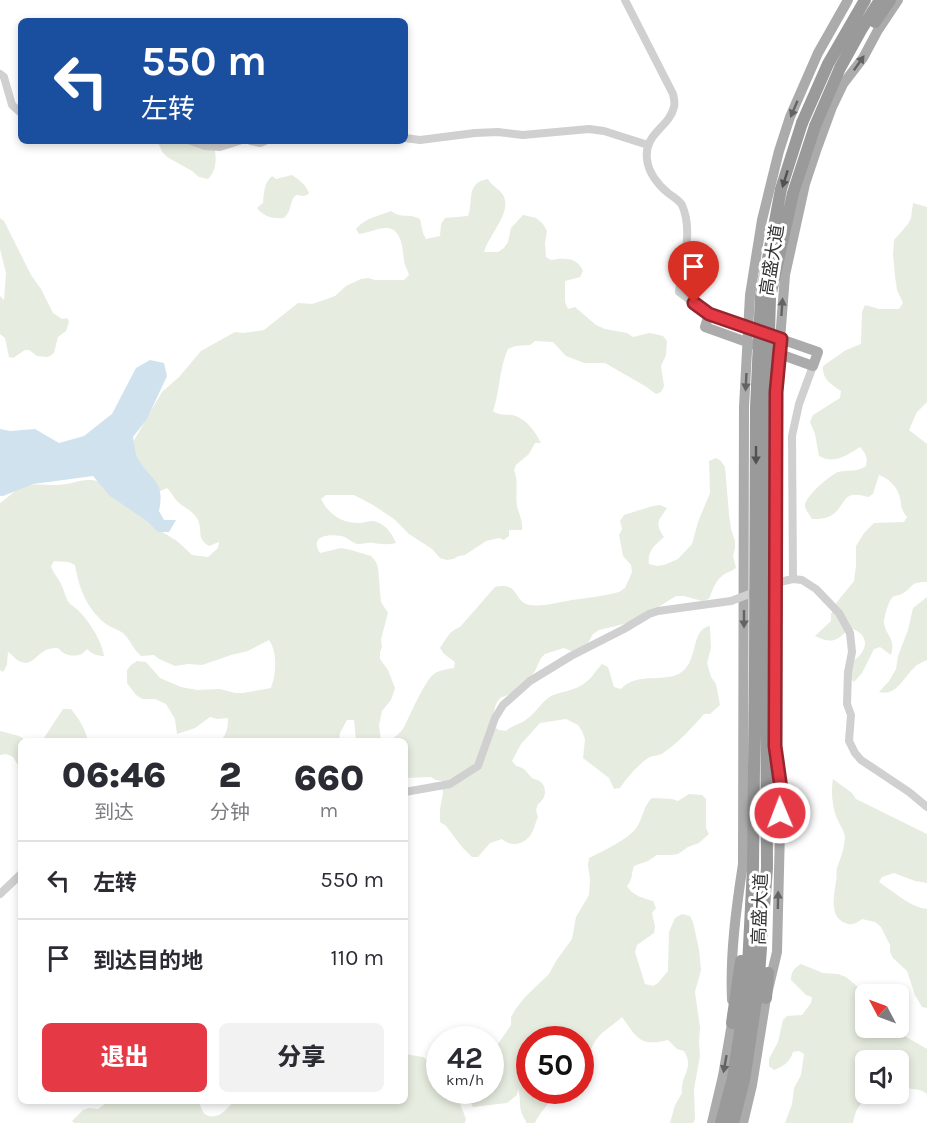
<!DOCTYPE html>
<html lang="zh">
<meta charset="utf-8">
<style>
body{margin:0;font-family:Karla,"Noto Sans SC",sans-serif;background:#f2f2f3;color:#2b2b33;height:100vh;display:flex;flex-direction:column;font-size:22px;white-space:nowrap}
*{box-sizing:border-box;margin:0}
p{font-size:20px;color:#7c7c81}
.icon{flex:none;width:33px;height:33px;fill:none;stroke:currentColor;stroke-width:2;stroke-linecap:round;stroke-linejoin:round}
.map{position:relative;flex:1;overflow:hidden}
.drawer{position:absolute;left:18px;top:738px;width:390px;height:366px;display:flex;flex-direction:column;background:#fff;border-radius:9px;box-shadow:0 3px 9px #0003}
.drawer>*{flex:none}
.top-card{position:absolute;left:18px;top:18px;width:390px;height:126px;border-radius:9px;box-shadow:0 3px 9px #0003;background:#1a4fa0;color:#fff;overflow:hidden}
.needle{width:39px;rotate:311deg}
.buttons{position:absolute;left:855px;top:984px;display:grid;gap:12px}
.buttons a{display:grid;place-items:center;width:54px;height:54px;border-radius:9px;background:#fff;box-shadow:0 3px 9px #0003;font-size:30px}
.speed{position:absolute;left:426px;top:1026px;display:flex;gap:12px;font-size:30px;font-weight:700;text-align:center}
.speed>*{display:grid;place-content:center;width:78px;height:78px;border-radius:50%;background:#fff;box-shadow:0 3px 9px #0003;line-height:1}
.speed small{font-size:15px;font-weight:400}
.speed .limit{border:9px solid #d22;background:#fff;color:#111}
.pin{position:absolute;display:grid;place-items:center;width:51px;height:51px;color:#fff;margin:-62px -26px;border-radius:50% 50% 50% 0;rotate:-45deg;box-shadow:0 0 6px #0007}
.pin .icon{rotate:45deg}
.me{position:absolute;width:66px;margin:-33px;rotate:359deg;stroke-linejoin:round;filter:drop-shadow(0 0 4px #0008)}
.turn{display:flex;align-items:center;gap:21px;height:126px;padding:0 24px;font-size:27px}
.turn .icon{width:78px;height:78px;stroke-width:2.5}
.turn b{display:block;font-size:42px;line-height:51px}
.eta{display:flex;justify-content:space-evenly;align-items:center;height:102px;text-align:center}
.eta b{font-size:36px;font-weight:800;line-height:42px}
.action{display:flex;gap:12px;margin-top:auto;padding:12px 24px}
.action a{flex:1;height:69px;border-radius:9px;background:#e63946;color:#fff;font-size:24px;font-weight:800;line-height:69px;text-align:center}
.action a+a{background:#f2f2f3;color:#2b2b33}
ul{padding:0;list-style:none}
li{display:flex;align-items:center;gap:18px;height:78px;padding:0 24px;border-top:2px solid #e1e1e2}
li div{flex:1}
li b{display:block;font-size:22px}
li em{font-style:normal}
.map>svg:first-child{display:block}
</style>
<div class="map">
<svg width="927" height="1123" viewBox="0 0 927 1123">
<rect width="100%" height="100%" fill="#fff"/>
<path fill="#e6ecdf" d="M157,141H212C217,153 218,170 208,179L199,177L192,171L167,157L163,153Z
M292,175C299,180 307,185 309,194L304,196L296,195C289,201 293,209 284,218C273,219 264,217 257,208L263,203C264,192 264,183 272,176L276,179Z
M488,179C492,187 501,189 504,197C511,214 488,236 484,252H498L504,248L508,242L511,228L523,215L536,218L543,224L547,231L545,243L546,257L551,260C565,258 577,257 583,271L580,277L565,281V302L568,309L575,307L596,325L605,329L627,333L633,337L649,333L655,334L663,336L667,341L666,355L661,366L664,386L661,392L656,394L645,386L605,363H584L566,356L553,342L535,341L530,345L515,346L508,349C499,369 500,391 493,411C500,416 505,414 512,415C526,418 535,431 541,443H535L529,454L516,465L514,470C519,481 515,494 517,506C519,514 523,521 522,530H509V536L504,540L499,538L486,541L465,555L459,556L453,559L447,560L440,558L432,549L409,534L394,519L373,505L354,495H326L321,499C329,515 342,523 359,523C365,523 371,519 377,522C386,525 393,535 396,543C388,545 381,544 373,543C368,542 363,544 358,544C351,543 348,537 341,536C328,534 309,536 320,553L341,548L351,550L371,556L376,562L378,568L381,602L388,613L381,639L382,647L380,652V659L388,670L395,688L391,700L382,711L379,725L381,741H356L354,720H347L340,733L339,741H219C227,737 228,726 228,718L217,719L210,717L195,728L177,734L175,719L166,704L155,699H142L136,695L127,683V670L131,665L137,661L146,662L160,678L181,687L197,690L220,689L235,693H243L271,688C276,674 278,653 269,640L248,651L231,655L202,665L188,664L175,666L159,659L154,655L141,656C132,648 130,639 123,633C118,629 111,628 106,624C87,609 79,589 75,565L68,562L54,561L51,566C53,573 57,576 60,582C64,589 65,598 70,604C73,606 75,608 78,610C89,621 102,641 104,656C97,656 92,654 87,649L82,654C72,657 65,656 58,648C37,646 35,669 19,661C15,659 13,655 8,652L7,665L3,672L0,670V503C8,498 17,487 27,485C34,484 47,485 55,485C78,485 85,473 110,486L154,527L177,541L192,555L208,557L218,548L219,542L209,546C196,538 203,532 198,520C192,509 183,508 176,500C173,496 171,492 167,488L156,493L142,494L133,442L162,392L179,377L201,351L235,332L243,333L264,330L298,303L312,304L327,299L335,296L346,286L361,279L368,278L375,280H404L409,275C408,271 405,266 404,261C403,250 402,230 388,228C379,227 368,233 359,234L356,229C365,218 378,216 391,211C402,219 409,213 420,219L423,233L426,239L440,236L441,224L445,218L468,216C474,201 465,183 488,179Z
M913,203L927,207V402L917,412L909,430L927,444V582C909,582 915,586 902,594C900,595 896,595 893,597C889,599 884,617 884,623C886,636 896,638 891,655L880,647L874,649L862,673L854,682L849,677C850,673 850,666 853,662C854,659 858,658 860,655C870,643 864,632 850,628C837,640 833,645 815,636L831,621V614L837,602L854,581L856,566V546L864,533L874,523L904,522L907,517C900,508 902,507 900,498C898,488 889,478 879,475L873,494L868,497C841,489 847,505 832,515C826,519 819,519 812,519C810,515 806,511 805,507C803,498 830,475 838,472C849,469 855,473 866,466C868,457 866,454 860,447C847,455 834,465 819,456L815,434L810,422L813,415L840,398L841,391C831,384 822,379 823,366L846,350L861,344L862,312L865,305L879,309H899L903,303L897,290L895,276L893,255L894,240L908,224L911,218Z
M0,218L4,221L31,275L41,289L53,313L62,319L67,318L69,322L66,331L58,337L54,353L50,356L47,357L37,356L29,350H25L13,358L9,357L5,338L0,334V296L4,300L6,273L0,249Z
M716,458L721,461L725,467L729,514L731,529L735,541V548L733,556L736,568C731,572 726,572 722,576C715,581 712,592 709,599L702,601L684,596H676L644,616L628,623L599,630L593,634L583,652L577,654L564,648L545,654L541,658L535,671L531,676L510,694L500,698L496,704L494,711L493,726L499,730L506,731C513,725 521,724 527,719C536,713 541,702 551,696C562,691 576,691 586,682C592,678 596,670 602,664L608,667L614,687L621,689C639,670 666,685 683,671C698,659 691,629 710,626L711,648L707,663L711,677L716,684L720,705L710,714H704C692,728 678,743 663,753C659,756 654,755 650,757C640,762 626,779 620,788L614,789L609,778L583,758L585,739L582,731L578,725L566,719L540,723L521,744L512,761L516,766C526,768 526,772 532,778C535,780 539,780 541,782C548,789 545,800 538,804L536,810L538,817C535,823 534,831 530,836C522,845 511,847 502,839L490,843L478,857H472L462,847L446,826L440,822V809L443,794L442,781L436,780L431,777L405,778V741H391C395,736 401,733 404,727C411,714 424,681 435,673C441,670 448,669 454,668L455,662L444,654L440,648C446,639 449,631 460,627L495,587C520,581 513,602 530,605C544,607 559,602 572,600C587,598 604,596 619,592L625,588L632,572L631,565L623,556L619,535L622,529L620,521L624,515L653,506L660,505L667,508C659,520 654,523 664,537C655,545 647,551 649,564L657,566L664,565L678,559L692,544L698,522L710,493L709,461Z
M927,597V660C923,662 917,664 914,668C904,677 896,697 879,692L889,681L896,669L898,656L908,630L913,608Z
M63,709H71C79,719 85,728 88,741H42Z
M0,731L19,736L27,741H21V770L13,757L6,754L0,755Z
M833,779L852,793L856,799L927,834V883L915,881L894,873L882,877L879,882C891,890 912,908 927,909V1008L922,1007L915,995L907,971L893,958L890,952V945L881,927L875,922L862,919C857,923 852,926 845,923C829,917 834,895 836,882C837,877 836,873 837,868C840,860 845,846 845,837C844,830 838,822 836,816C832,805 831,791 833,779Z
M689,794L702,795L706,799V828L709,834L699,843L688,847L678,854L671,855H657L648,861L634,866C631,874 633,879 627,886C633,896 643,898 653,901L656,908L652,913L655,926L654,933L637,945L635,952L645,984L653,986L658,983L668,971L669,932L675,918L682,914L690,916L693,922L699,949L701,970L695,992L700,1027L699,1042L700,1056L694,1089L695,1119L693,1123H670L675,1105L682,1093C680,1075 695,1069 684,1051L677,1049L668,1040C640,1047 637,1038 622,1017C614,1025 603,1030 596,1040C589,1049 589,1062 581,1070L580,1040H530V1090L550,1091L552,1096C548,1106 539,1113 535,1123H526V1121C517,1108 522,1102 518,1089L517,1095L507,1103L473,1107L470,1102L475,1096L477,1091L490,1090L491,1063L497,1051L498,1044L511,1025V1017L515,1010L524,998L549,974L556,961L572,939L576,917L589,895L590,880L588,865L589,858C603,851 629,839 637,827C643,818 643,806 652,798L672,799L678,801Z
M801,964L823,973L838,974L846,977L858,987L862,1030L867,1034L880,1028H894L903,1035L927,1049V1094C919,1087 908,1090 899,1086L898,1060H866V1094H871C860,1106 857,1104 853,1123H785L792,1104L794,1088L801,1075L804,1054L799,1051L793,1052C790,1062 784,1066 774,1070L769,1066V1059L778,1042L783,1020L787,1016L802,1015L811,1003L812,997L806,995L791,980C791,972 794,968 801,964Z
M405,1054L423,1057L439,1068L440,1090L455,1091L466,1119L465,1123H74L72,1121L83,1110L89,1108L98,1109L109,1101H198C201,1105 201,1111 205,1114C217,1122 227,1109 234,1101H405Z"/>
<path fill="#cfe2ee" d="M150,360L164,363L167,376L147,419L133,437C134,445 135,454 139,461C153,482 165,481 159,511L164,520H176L169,532H158L147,521L110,496L93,476L33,484L3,496H0V429L10,431L35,429L59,443L84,436L112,414L136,368Z"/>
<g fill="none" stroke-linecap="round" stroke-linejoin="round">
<path stroke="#d0d0d0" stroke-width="8" d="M625,0L673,94C674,98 675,103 674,107C669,128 644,133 647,159C648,172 658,185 668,193C673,197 679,200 682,205C694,232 682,264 679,292L709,314
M0,74L4,77L12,105L21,113
M405,138L420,140L475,133L498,132L523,135L589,129L604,131L648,145
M191,141L205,146L220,147L239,141
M251,141L260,143L265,141
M813,366L799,404L792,436L793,579L802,580L816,589L839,613L850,633L852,652L848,672L847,704L851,715L849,741L855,753L861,760L909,792L927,807
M405,792L450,784L478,766L495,718L503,705L530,681L571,656L624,629L649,614L658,611L731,601
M0,894L21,874"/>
<path stroke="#ababab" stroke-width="10" d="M709,314L818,352L813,366L705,327Z
M732,1000C730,955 736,909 743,864L744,407L750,295L762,220L779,151L790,117L818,53L848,0
M712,1123L723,1076L732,1023V1016
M743,1123L752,1085L766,998L777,952L781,789L775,746L776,392L785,275L805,184L817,148L832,107L843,84L863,58L878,30L898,0"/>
<path stroke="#9a9a9a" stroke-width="12" d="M875,22L890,0
M802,123L828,64L865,0
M815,126L840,68L861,30L880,0
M766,998L768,973
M732,1023L741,961
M721,1123L733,1078L747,986L753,867L755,668
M733,1123L744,1080L758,988L767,868L766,669"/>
<path stroke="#d0d0d0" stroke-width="8" d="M731,601L784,581L793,579"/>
<path stroke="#9a9a9a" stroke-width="12" d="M755,668L756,408L761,296L781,189L802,123
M766,669L767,410L770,297L793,193L815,126"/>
</g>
<defs><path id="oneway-solid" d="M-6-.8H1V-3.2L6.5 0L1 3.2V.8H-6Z" transform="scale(1.5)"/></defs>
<g fill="#636363">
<use href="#oneway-solid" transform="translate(859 63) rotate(-55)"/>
<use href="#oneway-solid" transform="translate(794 109) rotate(113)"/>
<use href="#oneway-solid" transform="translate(782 307) rotate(-86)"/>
<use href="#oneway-solid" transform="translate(746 382) rotate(93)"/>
<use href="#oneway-solid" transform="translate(744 619) rotate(90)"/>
<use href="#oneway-solid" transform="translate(778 900) rotate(-89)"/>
<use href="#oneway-solid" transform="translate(725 1064) rotate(100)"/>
</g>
<g fill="#525252">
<use href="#oneway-solid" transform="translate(785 179) rotate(107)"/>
<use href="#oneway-solid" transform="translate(756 455) rotate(90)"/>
</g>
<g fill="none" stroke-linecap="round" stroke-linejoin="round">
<g stroke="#96252e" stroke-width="15">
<path id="route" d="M694,303L709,314L781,339L776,392L775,746L781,789L780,813"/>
</g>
<use href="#route" stroke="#e63946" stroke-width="10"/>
</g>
<g text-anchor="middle" stroke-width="6" stroke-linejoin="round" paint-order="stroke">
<g font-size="18" fill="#333" stroke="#fff">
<text transform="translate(772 260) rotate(-81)" y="6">高盛大道</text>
<text transform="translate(760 909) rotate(-88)" y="6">高盛大道</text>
</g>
</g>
</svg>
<div class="buttons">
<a><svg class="needle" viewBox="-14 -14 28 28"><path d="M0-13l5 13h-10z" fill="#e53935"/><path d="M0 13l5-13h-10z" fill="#7c7c81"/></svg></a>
<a><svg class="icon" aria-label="sound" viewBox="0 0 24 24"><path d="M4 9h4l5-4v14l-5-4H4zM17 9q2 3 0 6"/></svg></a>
</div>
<div class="speed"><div>42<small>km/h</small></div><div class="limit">50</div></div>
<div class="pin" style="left:694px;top:303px;background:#d93025"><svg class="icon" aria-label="arrive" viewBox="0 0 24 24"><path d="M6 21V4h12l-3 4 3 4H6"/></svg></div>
<svg class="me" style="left:780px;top:813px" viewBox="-20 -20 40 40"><circle r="17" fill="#e63946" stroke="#fff" stroke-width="3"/><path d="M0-11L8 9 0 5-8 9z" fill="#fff"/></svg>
<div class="top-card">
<div class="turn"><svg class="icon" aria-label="left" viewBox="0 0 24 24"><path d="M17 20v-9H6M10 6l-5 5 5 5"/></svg><div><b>550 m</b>左转</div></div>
</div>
<section class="drawer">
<div class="eta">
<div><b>06:46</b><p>到达</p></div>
<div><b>2</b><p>分钟</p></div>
<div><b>660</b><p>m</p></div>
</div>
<ul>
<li><svg class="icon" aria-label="left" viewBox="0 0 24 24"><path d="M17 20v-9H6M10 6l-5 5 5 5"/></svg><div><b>左转</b></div><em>550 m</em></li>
<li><svg class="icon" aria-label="arrive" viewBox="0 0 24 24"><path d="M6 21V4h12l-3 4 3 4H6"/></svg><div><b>到达目的地</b></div><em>110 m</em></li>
</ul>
<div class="action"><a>退出</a><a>分享</a></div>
</section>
</div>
